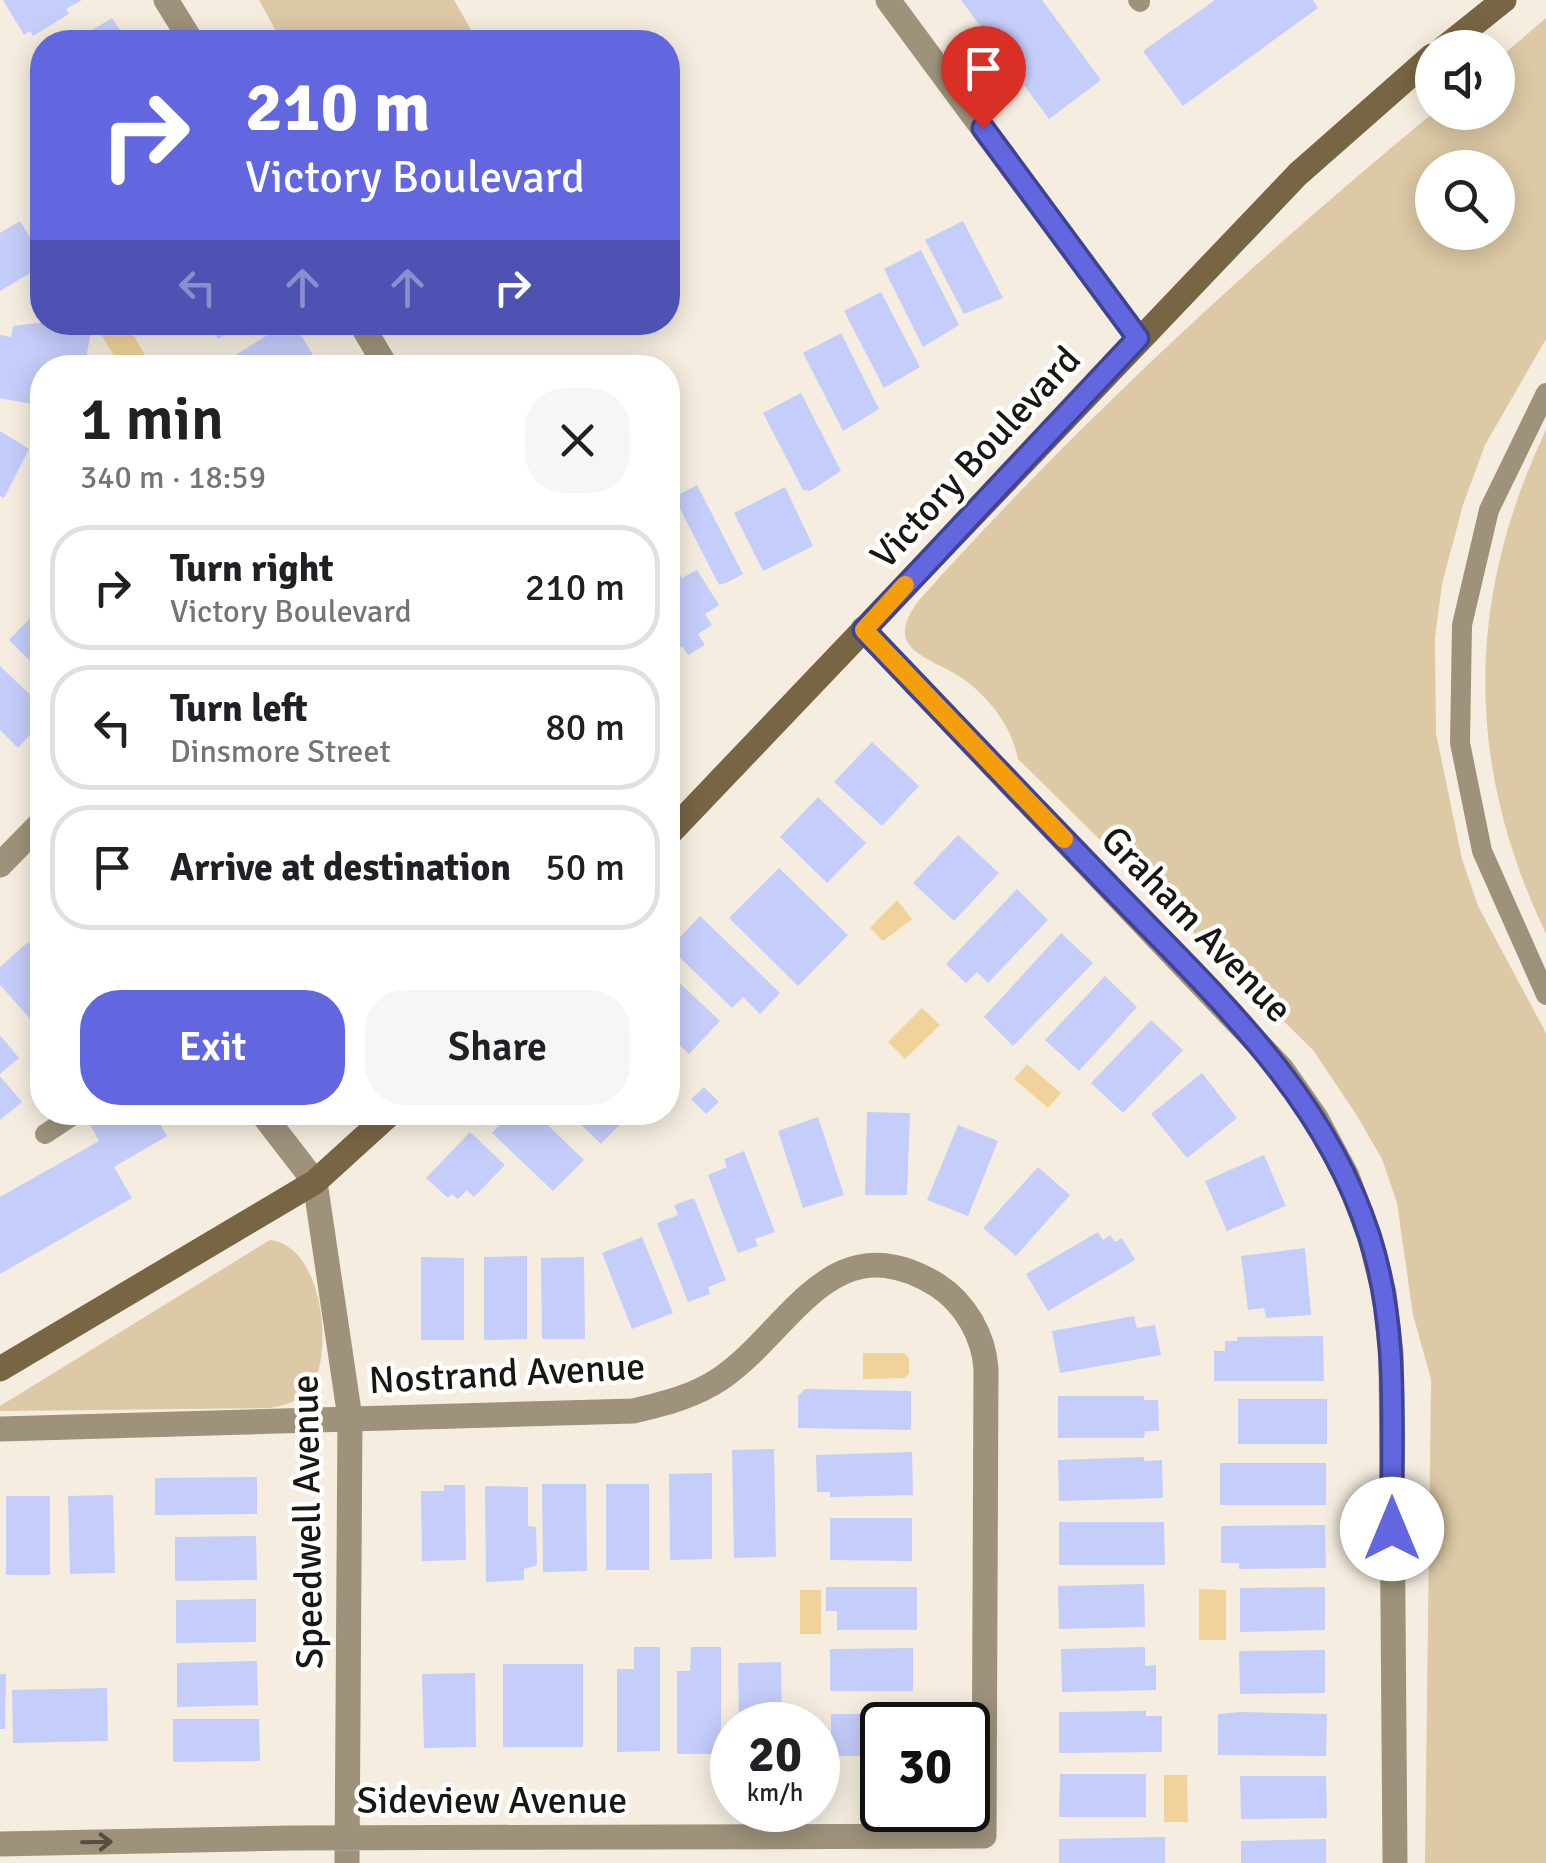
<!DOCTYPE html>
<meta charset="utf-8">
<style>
body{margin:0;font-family:Signika,sans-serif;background:#f6f6f6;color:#202124;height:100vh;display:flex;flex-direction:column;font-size:38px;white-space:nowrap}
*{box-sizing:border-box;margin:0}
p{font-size:32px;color:#757577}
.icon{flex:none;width:55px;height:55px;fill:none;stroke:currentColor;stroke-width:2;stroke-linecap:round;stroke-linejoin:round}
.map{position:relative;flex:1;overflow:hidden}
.details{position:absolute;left:30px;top:355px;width:650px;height:770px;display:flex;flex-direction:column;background:#fff;border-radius:40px;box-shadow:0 5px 25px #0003}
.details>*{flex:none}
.hud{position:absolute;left:30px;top:30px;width:650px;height:305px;border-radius:40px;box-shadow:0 5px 25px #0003;background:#6267e0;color:#fff;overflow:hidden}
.tools{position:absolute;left:1415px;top:30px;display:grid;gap:20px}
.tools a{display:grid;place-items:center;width:100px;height:100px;border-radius:50%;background:#fff;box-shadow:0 5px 25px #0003;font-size:50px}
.speed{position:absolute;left:710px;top:1702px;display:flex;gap:20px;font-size:50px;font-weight:700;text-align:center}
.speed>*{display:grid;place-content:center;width:130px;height:130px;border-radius:50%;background:#fff;box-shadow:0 5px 25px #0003;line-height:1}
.speed small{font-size:25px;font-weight:400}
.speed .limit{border:5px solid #111;border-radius:15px;background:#fff;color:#111}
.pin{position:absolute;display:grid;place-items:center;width:85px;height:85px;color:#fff;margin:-102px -42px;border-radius:50% 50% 50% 0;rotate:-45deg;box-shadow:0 0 10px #0007}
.pin .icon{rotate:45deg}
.me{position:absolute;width:110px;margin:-55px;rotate:0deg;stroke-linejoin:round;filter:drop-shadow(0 0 8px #0008)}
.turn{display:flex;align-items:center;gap:35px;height:210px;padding:0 50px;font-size:45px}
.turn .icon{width:130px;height:130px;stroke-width:2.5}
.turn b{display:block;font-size:70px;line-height:85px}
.lanes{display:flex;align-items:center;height:95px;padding:0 50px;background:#0003;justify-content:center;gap:50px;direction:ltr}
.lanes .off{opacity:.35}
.round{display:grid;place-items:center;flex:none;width:105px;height:105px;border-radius:40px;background:#f6f6f6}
.headline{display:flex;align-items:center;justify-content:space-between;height:170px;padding:0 50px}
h1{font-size:60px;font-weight:600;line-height:75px}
.cta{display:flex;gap:20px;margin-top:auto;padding:20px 50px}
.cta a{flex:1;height:115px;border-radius:40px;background:#6267e0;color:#fff;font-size:40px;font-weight:600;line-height:115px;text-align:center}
.cta a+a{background:#f6f6f6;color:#202124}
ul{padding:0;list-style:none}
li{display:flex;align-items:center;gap:30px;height:125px;margin:0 20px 15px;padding:0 30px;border:5px solid #e0e0e0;border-radius:40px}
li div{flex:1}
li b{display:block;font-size:38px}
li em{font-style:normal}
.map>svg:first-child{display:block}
</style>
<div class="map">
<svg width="1546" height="1863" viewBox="0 0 1546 1863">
<rect width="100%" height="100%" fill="#f5eee0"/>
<path fill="#ddc9a5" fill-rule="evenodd" d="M259,0H454L478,42H282Z
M1546,18V339L1485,445L1463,505L1442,584L1435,638L1436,733L1462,859L1478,906L1546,1033V1863H1425L1431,1379L1413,1315L1397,1203L1382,1159L1356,1114L1313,1050L1018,759C1012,728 992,701 966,681C933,656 878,653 920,599C1077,424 1251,263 1433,113L1498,112V59ZM1432,168H1498V232H1432Z
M1546,430V934C1465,764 1465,600 1546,430Z
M270,1240C324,1246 334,1355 311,1387C301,1401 286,1405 270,1408L0,1411V1406Z"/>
<path fill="#f1d29a" d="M117,323H126L151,365L121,367L100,333Z
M897,900L912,919L883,941L870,928Z
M922,1008L940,1025L905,1059L888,1042Z
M1027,1064L1061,1093L1048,1108L1014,1079Z
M863,1353H904L909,1358V1374L904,1378L863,1379Z
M1199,1589L1226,1590V1640H1199Z
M800,1590H821V1634H800Z
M1164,1775H1187L1188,1822H1164Z"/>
<path fill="#c5cdfa" d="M3,0H82L66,9L69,14L33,36L30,31L24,35Z
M961,0H1042L1101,80L1049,119Z
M1215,0H1313L1318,8L1183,106L1143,51Z
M112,18L128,42H72Z
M20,221L42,257V266L0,291V233Z
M963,221L1003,298L964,314L925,240Z
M921,250L959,325L923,347L884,269Z
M881,292L920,367L884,388L844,311Z
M45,322H93L84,368H42V406L0,398V335L11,337L13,326Z
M208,322H244L218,339Z
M288,322H293L316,360L304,368H230L226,361Z
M841,333L879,409L843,431L803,353Z
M801,393L841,471L810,491L803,490L763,413Z
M0,431L29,449L4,498L0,496Z
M697,485L743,574L726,583L719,585L674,497Z
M785,487L813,546L763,571L734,513Z
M676,569L682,578L697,570L719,605L705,614L712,625L698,634L705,645L688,655L682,646L668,656V574Z
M42,606V673L9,640Z
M0,666L42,706V722L18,748L0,730Z
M872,742L919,786L882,826L834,782Z
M818,797L866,843L827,883L780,837Z
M958,835L999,873L954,921L913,883Z
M779,868L848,935L798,986L729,918Z
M1017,889L1048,920L988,983L977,972L966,983L946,964Z
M700,916L780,993L760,1014L743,997L732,1008L670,948Z
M1061,933L1093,963L1013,1046L984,1017Z
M28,942L42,957V1032L0,985V967Z
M668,972L720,1021L689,1054L668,1034Z
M1105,976L1137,1007L1079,1071L1045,1040Z
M1151,1020L1183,1050L1123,1113L1091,1083Z
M0,1035L19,1058L0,1074Z
M1202,1073L1237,1118L1187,1158L1151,1114Z
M0,1076L22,1102L0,1120Z
M704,1087L719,1102L706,1114L691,1099Z
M103,1112H153L167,1136L114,1167L132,1198L0,1274V1197L99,1141L88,1121Z
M512,1112H534L584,1160L553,1191L492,1133Z
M568,1112H632L601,1144Z
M867,1112L910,1113L907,1195H865Z
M818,1117L844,1195L803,1208L778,1131Z
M958,1125L998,1141L968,1216L927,1200Z
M470,1132L505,1165L474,1197L467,1190L458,1199L452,1194L448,1198L426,1178Z
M744,1151L775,1232L755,1239L758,1246L738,1253L708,1175L727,1167L724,1159Z
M1264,1155L1286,1206L1227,1231L1205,1181Z
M1038,1167L1070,1195L1016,1256L983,1228Z
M694,1198L726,1280L708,1287L710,1294L688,1302L657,1223L678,1215L674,1205Z
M1098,1232L1103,1240L1110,1235L1115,1242L1122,1238L1135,1260L1048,1311L1026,1274Z
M642,1237L673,1313L632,1329L602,1253Z
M1305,1248L1311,1315L1266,1318L1264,1308L1248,1310L1241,1256Z
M527,1256V1339L484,1340V1257Z
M421,1257L464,1258V1340H421Z
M584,1257L585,1339H542L541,1258Z
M1134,1316L1137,1328L1155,1325L1161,1355L1060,1373L1052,1331Z
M1323,1336L1324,1381H1214V1351H1225V1341H1237V1337Z
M805,1389L911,1391V1430L798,1428V1396Z
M1058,1396H1144V1400H1158L1159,1431H1145L1144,1438H1058Z
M1238,1399H1327V1444H1238Z
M774,1449L776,1557L734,1558L732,1450Z
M912,1452L913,1495L830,1497V1492H817L816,1455Z
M1144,1457V1461L1162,1460L1163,1498L1059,1501L1058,1460Z
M1220,1463H1326V1505H1220Z
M712,1473V1559L670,1560L669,1474Z
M257,1477V1514L155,1515V1478Z
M542,1484H586L587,1571L543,1572Z
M606,1484H649V1570H606Z
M444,1485H465L466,1560L422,1561L421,1491H444Z
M485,1486L528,1487V1526L536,1527L537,1565L524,1569V1580L486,1582Z
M113,1495L115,1573L70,1574L68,1496Z
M6,1496H50V1575H6Z
M830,1518H912V1561L830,1560Z
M1059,1522H1164L1165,1565H1059Z
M1325,1525L1326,1568L1239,1569V1563H1221V1526Z
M256,1536L257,1580L175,1581V1537Z
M1144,1584L1145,1627L1059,1629L1058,1586Z
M826,1587H917V1630H837V1611H826Z
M1325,1587V1630L1240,1632V1588Z
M256,1599V1642L176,1643V1600Z
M634,1647H660V1751L617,1752V1669H634Z
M691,1647H721V1754H677V1671H690Z
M1145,1647V1666L1156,1665V1690L1062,1692L1061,1649Z
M913,1648V1691H830V1649Z
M1325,1650V1693L1240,1694L1239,1651Z
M257,1661L258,1705L177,1707V1663Z
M781,1662L782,1725H739L738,1663Z
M503,1664H583V1747H503Z
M475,1673L476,1747L424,1748L422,1674Z
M0,1674H6L5,1729H0Z
M107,1688L108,1741L13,1743L12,1690Z
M1146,1711V1716H1162V1752L1059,1753V1712Z
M1240,1712L1327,1714L1326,1756L1218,1755V1714Z
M831,1714H913V1725H882V1756H831Z
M173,1719H259L260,1761L173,1762Z
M1060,1774H1146V1817H1059Z
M1240,1776H1326L1327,1818L1241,1819Z
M1165,1837V1863H1059V1839Z
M1326,1839V1863H1241V1841Z"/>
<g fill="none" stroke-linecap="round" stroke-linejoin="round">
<path stroke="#9e927b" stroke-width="20" d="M1138,0L1140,2
M1546,393L1489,510L1462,625L1460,743L1482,851L1546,995
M45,1134L78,1112"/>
<path stroke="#9e927b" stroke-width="25" d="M166,0L192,42
M888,0L1138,338
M360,322L387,368
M863,629L1281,1068L1316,1118L1347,1176L1370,1238L1384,1293L1391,1353L1395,1863
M0,865L42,822
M261,1112L315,1182L350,1418L347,1863
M0,1844L291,1838L984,1836L986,1369C984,1336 965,1303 937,1285C831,1220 791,1331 720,1379C693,1397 663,1404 633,1411L1,1429"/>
<path stroke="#786543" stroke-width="25" d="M1444,48L1504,0
M668,835L1298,174L1432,56
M0,1369L315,1182L392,1112"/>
</g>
<defs><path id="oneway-shaft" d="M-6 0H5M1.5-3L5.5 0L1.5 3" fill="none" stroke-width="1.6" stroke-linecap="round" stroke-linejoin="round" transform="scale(2.5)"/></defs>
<use stroke="#554e41" href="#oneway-shaft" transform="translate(97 1842) rotate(-1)"/>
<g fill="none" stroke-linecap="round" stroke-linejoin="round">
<g stroke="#404392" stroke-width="25">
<path id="route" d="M983,128L1138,338L864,630C947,717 1031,805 1115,892C1216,997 1323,1093 1369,1235C1400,1329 1391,1431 1392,1529"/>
</g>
<use href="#route" stroke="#6267e0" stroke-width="18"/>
<path stroke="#f59e0b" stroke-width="18" d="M905,585L864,630L1064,839"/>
</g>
<g text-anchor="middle" stroke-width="9" stroke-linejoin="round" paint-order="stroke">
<g font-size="38" fill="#191712" stroke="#fff">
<text transform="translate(975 457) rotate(-47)" y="13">Victory Boulevard</text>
<text transform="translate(1197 924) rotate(46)" y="13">Graham Avenue</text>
<text transform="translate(507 1373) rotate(-3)" y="13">Nostrand Avenue</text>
<text transform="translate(307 1522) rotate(-91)" y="13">Speedwell Avenue</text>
<text x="492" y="1813">Sideview Avenue</text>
</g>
</g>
</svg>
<div class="tools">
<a><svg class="icon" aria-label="sound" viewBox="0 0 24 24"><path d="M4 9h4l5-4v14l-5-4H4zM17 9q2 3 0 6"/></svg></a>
<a><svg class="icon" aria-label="search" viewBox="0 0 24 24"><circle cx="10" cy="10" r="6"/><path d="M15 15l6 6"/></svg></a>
</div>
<div class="speed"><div>20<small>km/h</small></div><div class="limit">30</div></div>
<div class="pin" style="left:983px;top:128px;background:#d93025"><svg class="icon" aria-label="arrive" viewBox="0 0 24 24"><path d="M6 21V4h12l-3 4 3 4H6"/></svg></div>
<svg class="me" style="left:1392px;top:1529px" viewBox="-20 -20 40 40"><circle r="19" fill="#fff"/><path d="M0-13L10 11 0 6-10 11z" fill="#6267e0"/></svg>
<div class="hud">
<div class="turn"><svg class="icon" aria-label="right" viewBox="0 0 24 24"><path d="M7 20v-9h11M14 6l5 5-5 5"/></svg><div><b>210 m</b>Victory Boulevard</div></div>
<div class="lanes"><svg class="icon off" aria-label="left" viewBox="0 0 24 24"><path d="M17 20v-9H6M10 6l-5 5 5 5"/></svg><svg class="icon off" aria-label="ahead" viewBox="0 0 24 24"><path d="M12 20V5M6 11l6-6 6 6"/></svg><svg class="icon off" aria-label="ahead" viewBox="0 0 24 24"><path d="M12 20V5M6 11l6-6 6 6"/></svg><svg class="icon" aria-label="right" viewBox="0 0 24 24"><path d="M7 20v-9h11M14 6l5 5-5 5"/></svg></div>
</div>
<section class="details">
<div class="headline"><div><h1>1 min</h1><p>340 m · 18:59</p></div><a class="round"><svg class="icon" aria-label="close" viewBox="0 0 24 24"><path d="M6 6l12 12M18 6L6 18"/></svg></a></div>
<ul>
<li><svg class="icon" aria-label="right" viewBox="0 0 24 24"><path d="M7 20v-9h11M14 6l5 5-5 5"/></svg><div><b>Turn right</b><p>Victory Boulevard</p></div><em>210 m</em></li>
<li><svg class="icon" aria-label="left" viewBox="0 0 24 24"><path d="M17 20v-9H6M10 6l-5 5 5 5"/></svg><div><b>Turn left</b><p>Dinsmore Street</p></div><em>80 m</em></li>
<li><svg class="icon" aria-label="arrive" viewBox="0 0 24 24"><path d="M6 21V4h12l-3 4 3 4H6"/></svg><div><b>Arrive at destination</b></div><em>50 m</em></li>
</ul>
<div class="cta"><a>Exit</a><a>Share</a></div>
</section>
</div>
